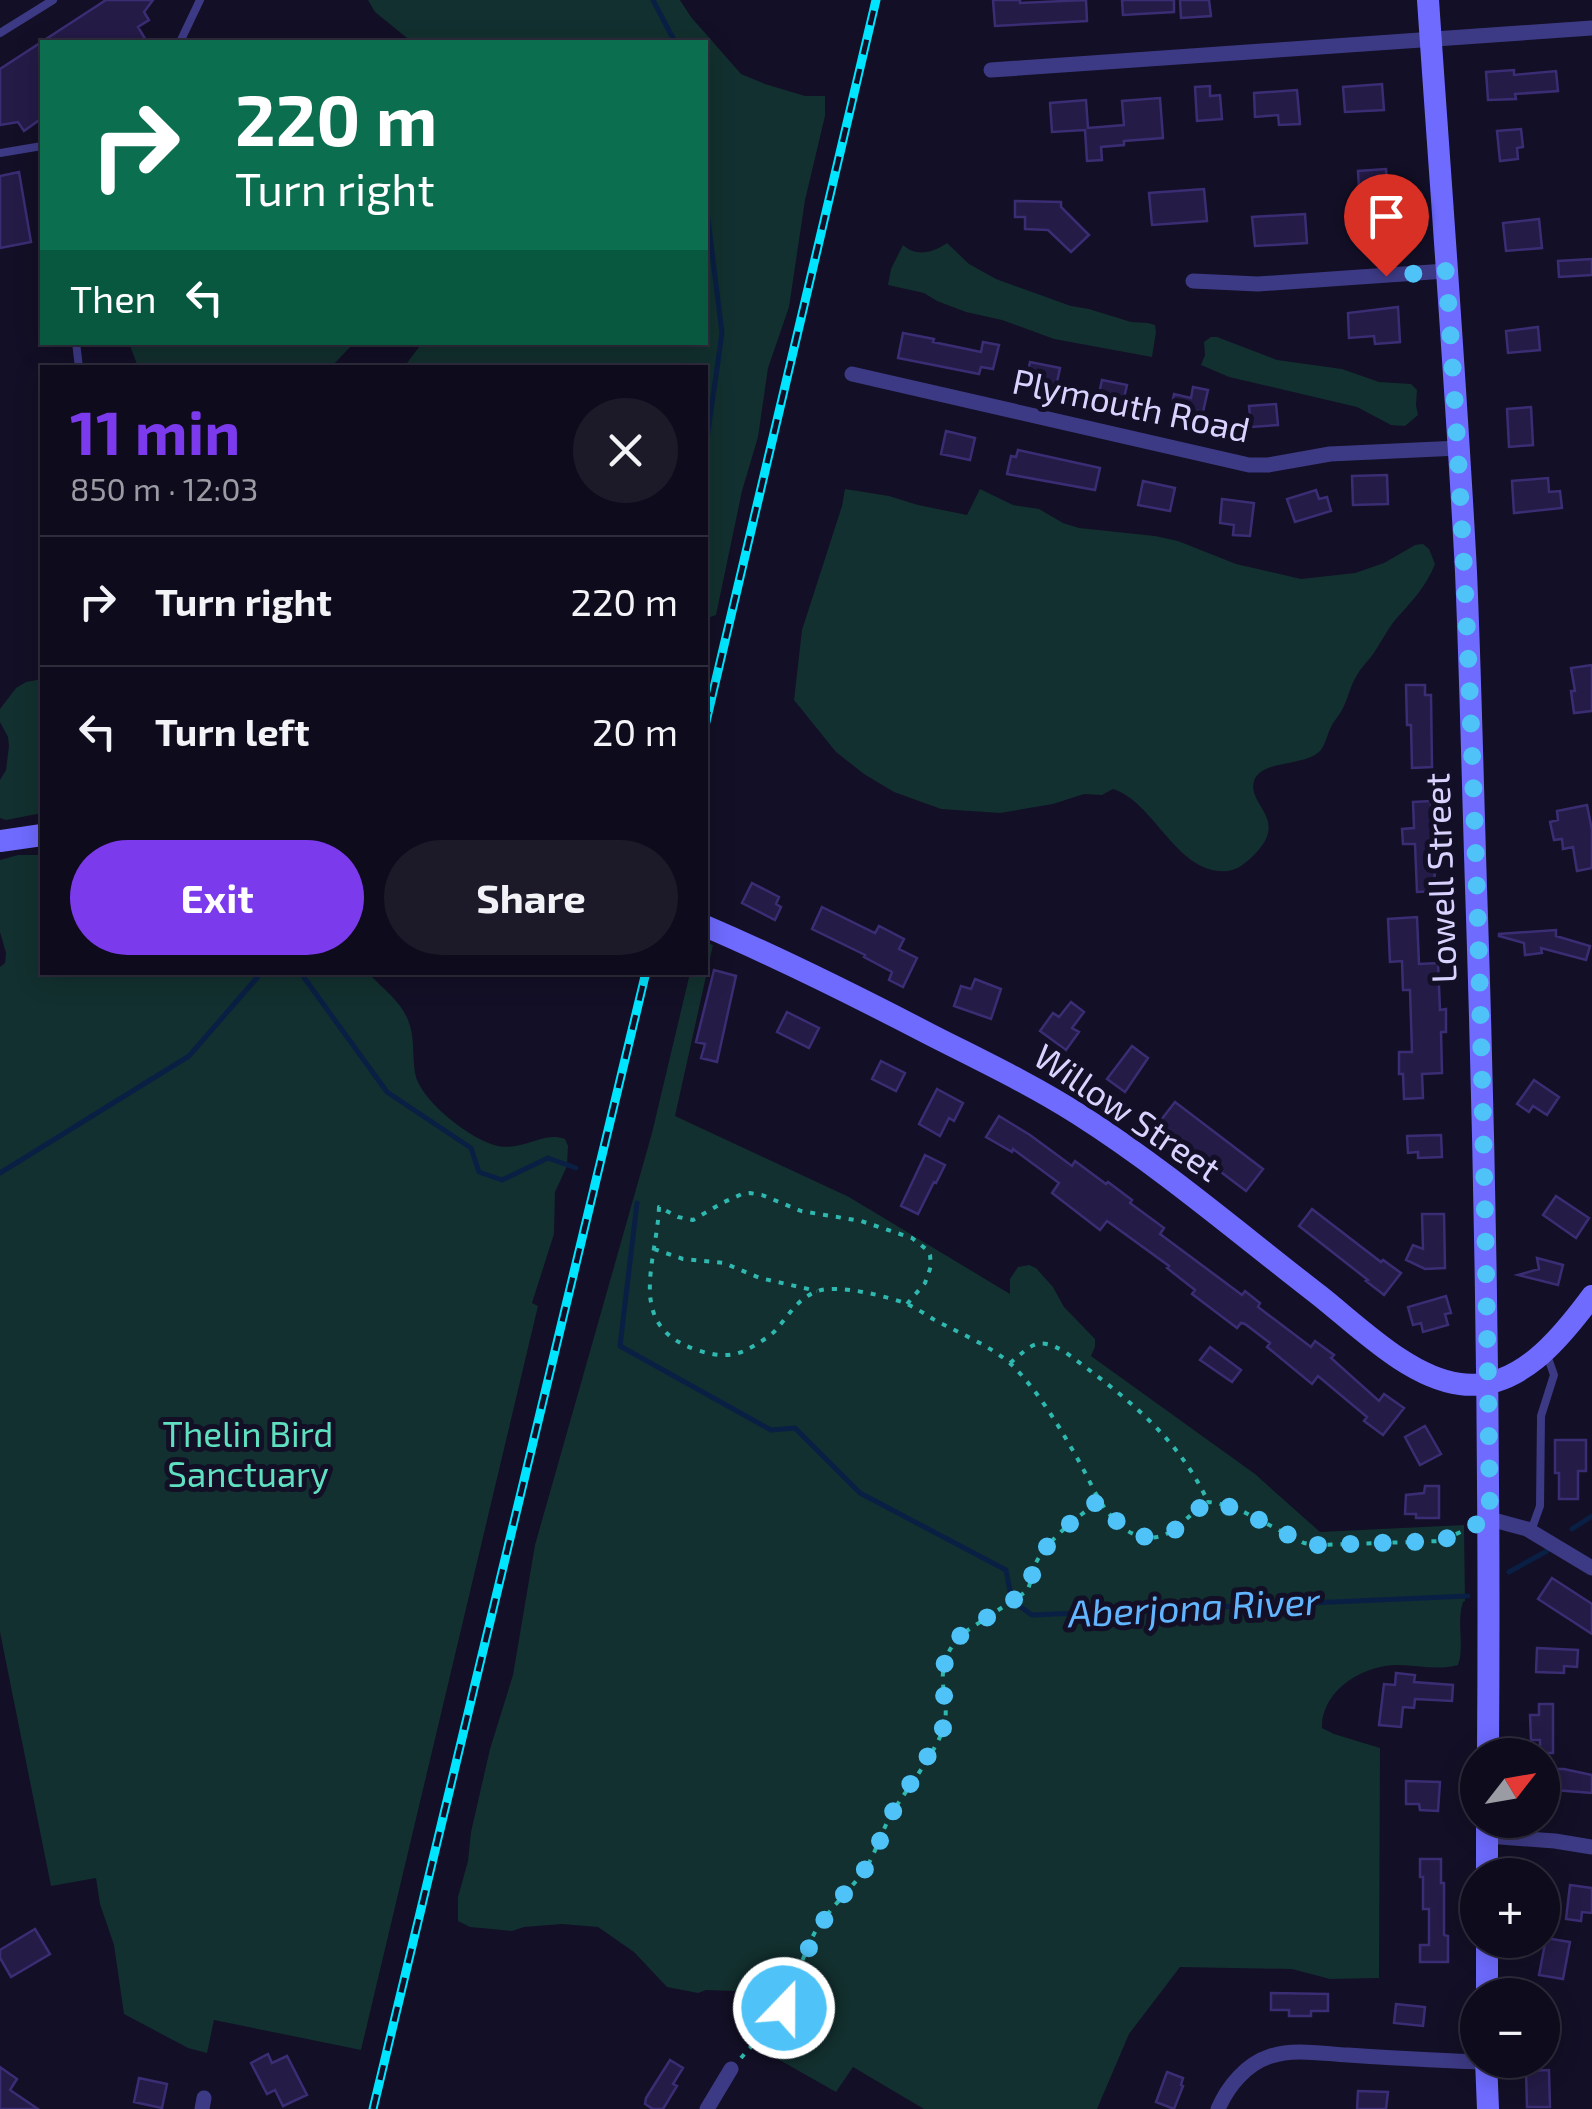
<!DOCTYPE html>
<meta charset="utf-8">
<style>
body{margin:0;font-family:"Exo 2",sans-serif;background:#1c1929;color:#f1f3f6;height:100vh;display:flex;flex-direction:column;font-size:38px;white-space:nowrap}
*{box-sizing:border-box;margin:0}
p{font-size:32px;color:#9b9ba3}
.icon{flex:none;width:55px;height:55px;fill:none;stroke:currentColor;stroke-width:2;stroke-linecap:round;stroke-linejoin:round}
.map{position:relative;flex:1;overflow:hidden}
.side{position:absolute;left:40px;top:365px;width:668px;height:610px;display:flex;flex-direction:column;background:#0e0b1c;border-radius:0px;box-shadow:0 5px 25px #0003,0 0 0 2px #2e2b3b}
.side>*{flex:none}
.top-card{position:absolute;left:40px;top:40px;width:668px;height:305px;border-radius:0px;box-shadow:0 5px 25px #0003,0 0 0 2px #2e2b3b;background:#0b6e4f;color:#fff;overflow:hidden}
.needle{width:65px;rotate:59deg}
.fabs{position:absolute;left:1460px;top:1738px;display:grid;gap:20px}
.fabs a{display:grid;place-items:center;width:100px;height:100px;border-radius:50%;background:#0e0b1c;box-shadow:0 5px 25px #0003,0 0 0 2px #2e2b3b;font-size:50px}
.pin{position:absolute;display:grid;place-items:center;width:85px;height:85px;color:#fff;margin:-102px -42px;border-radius:50% 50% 50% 0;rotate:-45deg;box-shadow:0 0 10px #0007}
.pin .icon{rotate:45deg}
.me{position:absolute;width:110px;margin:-55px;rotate:22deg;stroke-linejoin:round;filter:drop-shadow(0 0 8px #0008)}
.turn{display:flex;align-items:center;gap:35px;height:210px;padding:0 30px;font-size:45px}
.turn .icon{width:130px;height:130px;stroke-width:2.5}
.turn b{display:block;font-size:70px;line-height:85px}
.then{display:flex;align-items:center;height:95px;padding:0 30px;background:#0003;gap:20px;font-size:38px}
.round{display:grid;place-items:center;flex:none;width:105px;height:105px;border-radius:52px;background:#1c1929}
.summary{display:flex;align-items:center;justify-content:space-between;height:170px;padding:0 30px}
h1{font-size:60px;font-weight:700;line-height:75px;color:#7c3aed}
.action{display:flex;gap:20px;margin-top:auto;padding:20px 30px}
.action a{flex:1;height:115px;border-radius:60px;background:#7c3aed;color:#fff;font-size:40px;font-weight:700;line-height:115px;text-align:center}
.action a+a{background:#1c1929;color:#f1f3f6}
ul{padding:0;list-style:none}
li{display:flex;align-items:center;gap:30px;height:130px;padding:0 30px;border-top:2px solid #2e2b3b}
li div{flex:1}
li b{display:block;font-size:38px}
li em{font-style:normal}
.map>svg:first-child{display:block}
</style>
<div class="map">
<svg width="1592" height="2109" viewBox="0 0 1592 2109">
<rect width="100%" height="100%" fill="#130f26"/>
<path fill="#12302f" d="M368,0H680L691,17L741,74L765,84L805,96H825V116L805,200L789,307L768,368L758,437L742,491L716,615L705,619V368L404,367L422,343L705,342V42H412L375,12Z
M947,243L969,264L996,279L1071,306L1089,309L1131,322L1148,323L1155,325L1156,332L1152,357L1054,339L1002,320L966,312L937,301L924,293L888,285L891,269L903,245C916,257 933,253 947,243Z
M1211,337H1217L1277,360L1342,369L1379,382L1411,384L1417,390L1416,405L1418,415L1405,426L1391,425L1357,407L1229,377L1201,365L1205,355L1204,342Z
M129,343V342L354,343L330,368L138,367Z
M845,489L889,496L918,505L967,515L980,489L1013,505L1039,509L1063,523L1079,528L1155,536L1178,541L1236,564L1301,579L1355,573L1384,563L1415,545L1423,544L1429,549L1435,564C1426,587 1412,601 1396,619C1386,631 1380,645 1371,657C1366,663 1361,668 1357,675C1350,686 1348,699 1342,710C1338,717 1333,722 1330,729C1327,736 1325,744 1321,750C1307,767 1261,759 1254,781C1247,806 1291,819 1253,856C1247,862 1237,870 1228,871C1177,876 1155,802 1113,789L1102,795L1084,794L1053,804L1000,813L941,809L894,792L864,774L836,752L794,700L802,630L842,506Z
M42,679V813L6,820L0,818V780L6,770L9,746L8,737L0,722V709L16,688L26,682Z
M18,855H42V972L368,973C381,987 401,1001 408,1020C415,1036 412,1055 415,1073C420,1100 466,1135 491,1144C521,1155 541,1130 565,1139L568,1146L567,1166L555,1192L554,1234L532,1303L538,1306L361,2050L214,2020L207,2053L188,2048L124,2014L114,1945L100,1904L96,1878L51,1886L0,1632V967L5,963L6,953L0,932V860Z
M705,942L713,945L675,1116L849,1197L1010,1294V1279L1018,1267L1029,1265L1036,1268L1053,1287L1064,1307L1095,1339V1347L1091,1356L1255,1474L1320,1532L1464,1525L1465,1601L1463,1602C1456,1623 1465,1646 1458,1665C1434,1672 1409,1662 1385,1666C1354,1671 1321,1695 1322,1728L1334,1734L1380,1748L1379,1978L1330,1979L1292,1969L1180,1967L1129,2034L1097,2109H924L853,2067L836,2092L748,2042L773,1998L759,1992L706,1990L698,1993L667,1987L634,1952L598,1927L562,1924L524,1927L512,1931L470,1927L458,1921V1897L468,1861L471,1832L490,1749L513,1675L535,1545L652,1133L690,973L705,972Z"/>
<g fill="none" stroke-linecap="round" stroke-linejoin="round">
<path stroke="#0a1f44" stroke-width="5" d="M653,0L675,42
M705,195L722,333L705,453
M300,972L387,1092L471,1148L479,1172L502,1180L548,1158L576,1168
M0,1173L189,1056L262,972
M637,1203L620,1346L771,1430L795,1428L860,1493L1006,1570L1012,1601L1032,1615L1468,1596
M1572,1529L1592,1516
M1509,1572L1547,1551"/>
</g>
<path fill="#241b47" stroke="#3b2d73" stroke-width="2.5" d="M106,0H153L144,12L149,20L138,27L147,42H42V118L24,131L18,122L0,125V69Z
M993,0H1020V3L1086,0L1087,21L995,26Z
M1122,0H1174V12L1123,15Z
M1180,0H1209L1211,16L1181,18Z
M1514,70V75L1556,71L1558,91L1515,94L1516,99L1488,100L1486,72Z
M1382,84L1384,110L1345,112L1343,87Z
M1210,86V96L1220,95L1222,119L1197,121L1195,87Z
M1297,90L1300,124L1279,125L1278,115L1255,117L1254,93Z
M1160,98L1163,138L1124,141V145L1101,147L1102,160L1087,161L1085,130L1052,132L1050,103L1086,100L1088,128L1124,125L1122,101Z
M1521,129L1523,147L1517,148L1518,159L1500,161L1497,131Z
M1386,169L1387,186L1399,185L1400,202H1396L1399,244L1391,245V253L1369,255L1368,242L1356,243L1354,224L1361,223L1358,171Z
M19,172L31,242L0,248V176Z
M1204,189L1207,221L1152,225L1149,193Z
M1015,201L1061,202V207L1089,235L1071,252L1048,230L1025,229V217H1015Z
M1305,214L1307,243L1255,246L1252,217Z
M1539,219L1542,248L1506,251L1503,223Z
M1592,259V275L1559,277L1558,261Z
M1398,307L1400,342L1375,344L1374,336L1349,338L1348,313Z
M1538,327L1540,350L1508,353L1506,331Z
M903,333L934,339L933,342L981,352L983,342L999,345L993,369L981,367L979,374L898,358Z
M1030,362L1060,368L1055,392L1025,386Z
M1102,380L1127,385L1122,407L1097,402Z
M1193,387L1208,390L1203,412L1198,411L1195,421L1170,415L1174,394L1191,398Z
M1276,404L1278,425L1251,427L1249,406Z
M1531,407L1533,445L1509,447L1507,409Z
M946,431L975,438L970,460L941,454Z
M1018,450L1100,468L1095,490L1007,474L1011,456L1016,457Z
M1387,475L1388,504L1353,505L1352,476Z
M1548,478L1549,492L1560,491L1562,508L1514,513L1512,481Z
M1143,481L1175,488L1170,511L1138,505Z
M1316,490L1319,499L1327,497L1331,511L1295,522L1287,499Z
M1222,499L1254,503L1250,536L1233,535L1234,525L1220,523Z
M1592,665V711L1574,713L1571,691H1575L1571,668Z
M1406,685H1425V695H1431L1432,767L1412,768L1411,725H1407Z
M1431,801V806L1433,807L1435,891L1417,892L1415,844H1403L1402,829L1414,828L1413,802Z
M1587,805L1592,830V868L1577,871L1573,847L1563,849L1562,839L1554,840L1550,822L1558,820L1557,811Z
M752,883L779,897L776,904L781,907L775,920L742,903Z
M822,907L875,933L879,926L904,939L899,949L917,958L903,987L889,980L892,972L864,957L865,955L812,929Z
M1417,917L1419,964L1438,963L1440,1010L1446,1009V1032H1441L1442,1073L1422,1074L1423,1098L1404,1099L1403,1074H1399V1052H1412L1410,990H1403L1402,961L1390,962L1388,919Z
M1556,930V936L1590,946L1586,960L1541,948L1542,953L1525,955L1524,943L1499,936V934Z
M714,970L736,976L717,1062L701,1058L705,1044L696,1042Z
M975,979L1001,989L991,1019L954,1006L961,986L971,989Z
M1071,1002L1084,1012L1072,1028L1079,1032L1066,1050L1040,1031L1053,1013L1059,1017Z
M787,1012L819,1028L809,1048L777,1032Z
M1132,1046L1148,1058L1125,1092L1107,1079Z
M881,1061L905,1073L896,1091L872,1079Z
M1534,1080L1559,1097L1547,1115L1533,1106L1529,1112L1517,1104Z
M937,1089L963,1103L954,1121L949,1118L940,1136L919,1124Z
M1175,1102L1263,1169L1246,1191L1177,1139L1173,1144L1154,1129Z
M999,1116L1030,1135L1072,1166L1075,1161L1106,1184L1108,1182L1132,1200L1130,1203L1164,1228L1160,1234L1242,1295L1245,1291L1260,1303L1258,1307L1311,1347L1315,1341L1334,1355L1331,1358L1379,1401L1384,1394L1404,1408L1383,1435L1364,1421L1367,1417L1318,1376L1312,1384L1267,1347L1270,1343L1245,1324L1241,1323L1237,1328L1192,1294L1195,1290L1167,1268L1169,1266L1107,1221L1100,1230L1052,1193L1059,1183L1013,1149L1012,1152L986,1137Z
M1441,1135L1442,1157L1418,1158V1152L1408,1153L1407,1136Z
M925,1155L945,1165L936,1183L934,1182L918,1214L901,1206Z
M1556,1196L1589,1218L1576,1238L1543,1215Z
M1312,1209L1381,1262L1383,1260L1401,1273L1384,1295L1366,1281L1368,1280L1299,1226Z
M1422,1214H1444L1445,1268L1425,1269L1406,1260L1413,1245L1423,1249Z
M1537,1258L1563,1265L1558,1285L1518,1275L1539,1269Z
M1446,1296L1451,1313L1445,1314L1448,1325L1423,1332L1421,1323L1413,1325L1408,1307Z
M1210,1347L1241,1370L1232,1382L1200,1360Z
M1425,1426L1441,1454L1420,1465L1405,1437Z
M1555,1440H1586V1471H1578V1499H1559V1473H1555Z
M1425,1486H1439V1518H1416V1514H1405L1406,1495L1424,1493Z
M1552,1578L1592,1604V1634L1538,1599Z
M1537,1648L1578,1650L1577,1667L1564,1666V1673L1536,1672Z
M1396,1673L1415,1675L1414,1682L1453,1685L1452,1701L1415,1699L1414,1708L1403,1707L1401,1727L1379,1725L1384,1684L1395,1685Z
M1539,1704H1553V1753H1540V1740H1531L1530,1715H1539Z
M1542,1769H1564L1592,1775V1793L1542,1789Z
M1406,1781L1440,1782L1438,1811L1420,1810L1419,1804H1406Z
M1420,1859H1441V1883H1444V1935L1448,1936V1962H1420V1945H1429V1909H1423V1877H1420Z
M1570,1885L1592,1888V1913L1582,1912L1581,1921L1566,1919Z
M35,1929L50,1954L11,1977L0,1958V1950Z
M1546,1938L1570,1942L1563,1979L1539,1975Z
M1271,1993L1328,1994V2011H1311V2016H1289V2010H1271Z
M1396,2004L1425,2007L1423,2026L1394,2023Z
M268,2054L272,2063L287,2056L307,2095L283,2106L275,2090L267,2094L251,2063Z
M670,2060L683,2068L673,2084L677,2086L663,2109H653L645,2104L646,2098Z
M0,2067L17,2079L10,2090L38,2109H0Z
M1549,2070L1550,2107H1527L1526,2071Z
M1167,2072L1183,2078L1181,2085L1183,2086L1174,2109L1156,2102Z
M139,2078L167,2084L162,2108L134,2102Z
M1358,2091L1388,2092L1386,2109H1357Z"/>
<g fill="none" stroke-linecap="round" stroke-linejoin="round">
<path stroke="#2fb8b0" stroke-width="4" stroke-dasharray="5 8" stroke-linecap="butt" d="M654,1249L683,1259L724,1263L760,1278L817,1291
M907,1304L925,1283L931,1266L930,1255L926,1249L912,1238L861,1221L801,1211L762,1195L750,1193L742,1194L724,1202L693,1220L678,1217L659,1207C657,1262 624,1326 697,1350C715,1356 732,1358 748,1349C756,1345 767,1338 774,1332C788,1317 797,1298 818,1291C837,1284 887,1296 907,1304C916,1308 925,1314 933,1319C957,1332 993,1347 1012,1365C1040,1393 1062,1431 1081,1465C1091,1483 1098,1502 1112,1517C1120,1527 1131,1535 1144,1537C1173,1542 1186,1514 1208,1502L1218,1503L1242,1511L1304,1543L1316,1545L1441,1541L1467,1529
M1010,1363C1031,1346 1037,1335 1065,1352C1122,1394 1178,1436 1208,1502
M741,2058C755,2041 774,2025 784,2005C796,1982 802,1957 814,1934C828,1909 850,1891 866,1868C877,1850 882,1830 892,1813C908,1787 928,1763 941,1735C957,1701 924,1673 962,1634L1027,1591C1032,1581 1032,1569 1038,1559C1052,1536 1078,1517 1099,1501"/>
<path stroke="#3d3a85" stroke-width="8" d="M0,33L53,0
M180,42L200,0
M0,153L42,146
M76,342L79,368
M1531,1531L1540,1506L1541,1416L1554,1375L1547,1355"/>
<path stroke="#3d3a85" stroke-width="15" d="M991,70L1592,28
M1193,281L1258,284L1446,271
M852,374L1249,465H1268L1330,454L1459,448
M1490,1519L1527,1529L1592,1568
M1487,1836L1555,1841L1592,1847
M202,2109L204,2098
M707,2109L731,2069
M1218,2109C1228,2086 1246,2064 1271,2056C1295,2048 1324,2054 1348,2055C1394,2058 1440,2061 1486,2062"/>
<path stroke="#6f6bff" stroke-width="22" d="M1428,0C1441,191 1456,382 1466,572C1471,687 1473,802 1477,917C1486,1196 1490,1475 1488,1755
M0,841L42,835
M705,926C782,959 856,996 931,1035C980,1060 1031,1084 1078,1114C1163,1168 1241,1235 1320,1296C1359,1327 1410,1378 1460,1384C1518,1392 1561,1338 1592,1296
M1487,1875V1820
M1487,1995V1940
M1486,2060L1488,2109"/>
<g stroke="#00e5ff" stroke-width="9">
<path id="rail" d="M705,726L876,0
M373,2109L646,972"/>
</g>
<use href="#rail" stroke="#130f26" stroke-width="5" stroke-dasharray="15" stroke-linecap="butt"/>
</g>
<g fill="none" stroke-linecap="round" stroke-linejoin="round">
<path stroke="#4fc3f7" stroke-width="18" stroke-dasharray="0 32.4" d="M784,2008L814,1936L832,1908L864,1871L878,1846L889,1818L941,1735C954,1697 927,1670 962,1634L1027,1591C1032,1581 1032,1569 1038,1559C1052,1536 1078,1517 1099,1500C1116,1524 1140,1548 1171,1532C1185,1525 1194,1510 1208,1502L1218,1503L1242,1511L1304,1543L1316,1545L1441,1541L1490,1518C1484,1102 1476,686 1446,271L1386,276"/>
</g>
<g text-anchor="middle" stroke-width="10" stroke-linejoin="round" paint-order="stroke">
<g font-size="35" fill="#d9d4ff" stroke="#130f26">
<text transform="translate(1131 406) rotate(12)" y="12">Plymouth Road</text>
<text transform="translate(1441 878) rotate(-92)" y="12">Lowell Street</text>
<text transform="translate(1127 1113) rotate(34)" y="12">Willow Street</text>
</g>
<g font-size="35" fill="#5fe0c0" stroke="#130f26">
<text x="248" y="1447">Thelin Bird<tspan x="248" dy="40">Sanctuary</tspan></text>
</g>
<g font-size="38" font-style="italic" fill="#62b6ff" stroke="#130f26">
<text transform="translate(1194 1608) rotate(-3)" y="13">Aberjona River</text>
</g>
</g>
</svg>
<div class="fabs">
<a><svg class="needle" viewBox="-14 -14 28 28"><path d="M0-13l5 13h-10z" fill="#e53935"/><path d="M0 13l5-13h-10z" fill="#9b9ba3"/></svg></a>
<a>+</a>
<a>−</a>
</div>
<div class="pin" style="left:1386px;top:276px;background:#d93025"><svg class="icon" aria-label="arrive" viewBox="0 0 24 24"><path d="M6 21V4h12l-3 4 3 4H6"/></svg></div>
<svg class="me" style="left:784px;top:2008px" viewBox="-20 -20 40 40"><circle r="17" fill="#4fc3f7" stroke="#fff" stroke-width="3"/><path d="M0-11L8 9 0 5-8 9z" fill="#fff"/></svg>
<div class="top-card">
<div class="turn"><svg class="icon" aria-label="right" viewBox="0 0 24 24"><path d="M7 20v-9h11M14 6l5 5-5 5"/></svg><div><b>220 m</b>Turn right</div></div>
<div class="then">Then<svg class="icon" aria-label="left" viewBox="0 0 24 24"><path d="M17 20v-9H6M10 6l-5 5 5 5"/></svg></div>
</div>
<section class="side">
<div class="summary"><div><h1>11 min</h1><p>850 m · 12:03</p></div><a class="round"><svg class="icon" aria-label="close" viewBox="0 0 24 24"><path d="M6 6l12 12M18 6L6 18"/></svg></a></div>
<ul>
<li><svg class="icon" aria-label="right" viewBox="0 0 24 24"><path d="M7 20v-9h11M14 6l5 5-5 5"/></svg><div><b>Turn right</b></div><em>220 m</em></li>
<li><svg class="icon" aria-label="left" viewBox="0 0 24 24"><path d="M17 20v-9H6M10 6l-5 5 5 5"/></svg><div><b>Turn left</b></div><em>20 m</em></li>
</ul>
<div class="action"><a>Exit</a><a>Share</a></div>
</section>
</div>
